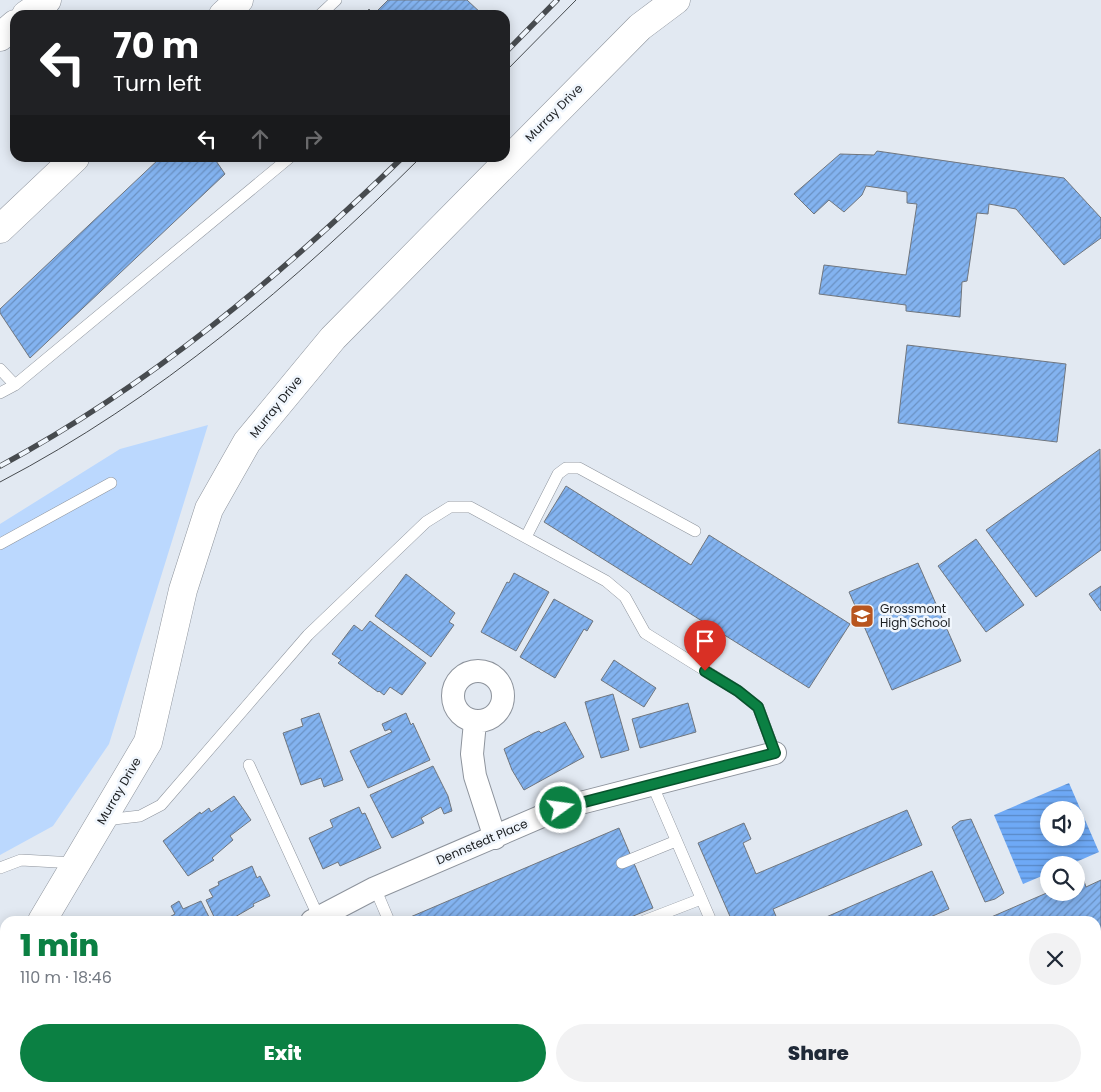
<!DOCTYPE html>
<meta charset="utf-8">
<style>
body{margin:0;font-family:Poppins,sans-serif;background:#f2f2f3;color:#1f2937;height:100vh;display:flex;flex-direction:column;font-size:19px;white-space:nowrap}
*{box-sizing:border-box;margin:0}
p{font-size:16px;color:#747a83}
.icon{flex:none;width:28px;height:28px;fill:none;stroke:currentColor;stroke-width:2;stroke-linecap:round;stroke-linejoin:round}
.map{position:relative;flex:1;overflow:hidden}
.sheet{position:absolute;left:0px;top:916px;width:1101px;height:176px;display:flex;flex-direction:column;background:#fff;border-radius:15px 15px 0 0;box-shadow:0 2px 12px #0003}
.sheet>*{flex:none}
.banner{position:absolute;left:10px;top:10px;width:500px;height:152px;border-radius:15px;box-shadow:0 2px 12px #0003;background:#202124;color:#fff;overflow:hidden}
.fabs{position:absolute;left:1040px;top:801px;display:grid;gap:10px}
.fabs a{display:grid;place-items:center;width:45px;height:45px;border-radius:50%;background:#fff;box-shadow:0 2px 12px #0003;font-size:25px}
.pin{position:absolute;display:grid;place-items:center;width:42px;height:42px;color:#fff;margin:-51px -21px;border-radius:50% 50% 50% 0;rotate:-45deg;box-shadow:0 0 5px #0007}
.pin .icon{rotate:45deg}
.me{position:absolute;width:55px;margin:-28px;rotate:76deg;stroke-linejoin:round;filter:drop-shadow(0 0 4px #0008)}
.turn{display:flex;align-items:center;gap:18px;height:105px;padding:0 20px;font-size:22px}
.turn .icon{width:65px;height:65px;stroke-width:2.5}
.turn b{display:block;font-size:35px;line-height:42px}
.lanes{display:flex;align-items:center;height:48px;padding:0 20px;background:#0003;justify-content:center;gap:25px;direction:ltr}
.lanes .off{opacity:.35}
.round{display:grid;place-items:center;flex:none;width:52px;height:52px;border-radius:26px;background:#f2f2f3}
.headline{display:flex;align-items:center;justify-content:space-between;height:85px;padding:0 20px}
h1{font-size:30px;font-weight:800;line-height:38px;color:#0b8043}
.cta{display:flex;gap:10px;margin-top:auto;padding:10px 20px}
.cta a{flex:1;height:58px;border-radius:30px;background:#0b8043;color:#fff;font-size:20px;font-weight:800;line-height:58px;text-align:center}
.cta a+a{background:#f2f2f3;color:#1f2937}
.map>svg:first-child{display:block}
</style>
<div class="map">
<svg width="1101" height="1092" viewBox="0 0 1101 1092">
<defs>
<pattern id="water-rules" width="6" height="5" patternUnits="userSpaceOnUse" patternTransform="scale(1.25)"><rect width="6" height="5" fill="#6ea9f6"/><path d="M0 2.5h6" fill="none" stroke="#5a89c7"/></pattern>
<pattern id="building-hatch" width="6" height="6" patternUnits="userSpaceOnUse" patternTransform="scale(1.25)"><rect width="6" height="6" fill="#83b3f0"/><path d="M-1 1l2-2M0 6l6-6M5 7l2-2" fill="none" stroke="#6a91c2"/></pattern>
</defs>
<rect width="100%" height="100%" fill="#e2e9f2"/>
<path fill="#bbd8fe" d="M208,425L109,744L53,826L0,855V524L120,449Z
M344,1088H449L451,1092H334Z
M469,1088H596L598,1092H471Z"/>
<path fill="url(#water-rules)" fill-rule="evenodd" d="M1069,783L1099,852L1069,865H1049V873L1023,884L994,815ZM1049,810H1076V838H1049Z"/>
<path fill="url(#building-hatch)" stroke="#70767e" d="M388,0H467L482,14L363,15L369,9L374,14Z
M877,151L1064,178L1101,218V238L1064,265L1016,209L989,204L988,214L977,213L967,281L962,282L960,317L906,311V305L819,294L824,265L906,275L917,204L907,203V192L866,186L862,195L844,212L829,200L814,214L794,194L840,154L874,155Z
M160,158H214L225,174L30,358L0,313V309Z
M907,345L1066,364L1057,442L898,423Z
M1100,449L1101,550L1036,597L986,530Z
M566,486L691,565L709,535L850,624L809,688L544,522Z
M976,539L1024,605L986,632L938,566Z
M918,563L961,661L892,690L849,592Z
M514,573L549,592L516,651L481,632L507,582L509,583Z
M406,574L455,613L449,622L454,625L431,657L375,616Z
M1101,586V611L1089,594Z
M554,599L593,621L587,631L584,629L555,678L520,657Z
M370,621L426,663L402,695L390,687L384,695L379,691L378,692L338,663L341,660L332,654L354,625L362,631Z
M614,660L656,688L644,707L601,680Z
M613,694L629,750L601,758L585,702Z
M688,703L696,732L640,748L632,719Z
M319,713L343,780L324,787L321,778L301,785L283,733L303,726L301,719Z
M406,713L411,725L413,723L430,760L368,788L350,751L392,732L390,729L385,731L382,724Z
M565,722L584,757L524,790L512,770L504,749L534,733L539,731L541,733Z
M433,766L448,796L452,811L444,814L441,807L439,808L421,818L424,823L392,838L370,795Z
M234,796L251,820L230,836L233,840L212,858L214,860L188,876L163,841L200,812L201,814L209,808L211,812Z
M359,807L362,814L365,813L381,848L340,866L338,862L323,869L309,838L333,827L330,820Z
M907,810L922,845L773,909L778,921H732L698,843L744,823L751,839L743,843L756,874Z
M971,819L1004,893L995,899L985,902L952,827L960,821Z
M619,828L653,908L621,921H409L408,918Z
M252,866L257,878L260,876L270,896L253,904L254,906L228,921H216L206,900L213,897L209,890L219,885L218,882Z
M932,871L949,909L921,921H817Z
M1083,878L1086,887L1101,880V1053L1096,1055V921H982L1049,892H1076V881Z
M179,901L183,909L201,901L211,921H162L175,914L171,906Z
M143,1088H160L163,1092H136Z
M804,1088H871L873,1092H806Z
M902,1088H928L930,1092H904Z
M930,1088H955L944,1092H932Z"/>
<g fill="none" stroke-linecap="round" stroke-linejoin="round">
<g stroke="#8d939c" stroke-width="12">
<path id="service" d="M320,15L336,0
M0,369L15,385L289,158
M0,393L15,385
M526,537L558,474L566,468H579L695,531
M0,544L111,483
M249,765L319,918
M652,784L711,921
M105,820L140,816L161,805L308,635L426,522L450,507H470L606,581L625,597L645,633L738,691L758,707L775,753
M622,863L676,841
M0,868L21,860L75,863
M375,888L389,921
M644,921L701,899
M201,1088L204,1092
M643,1088L644,1091L652,1088
M734,1088L736,1092
M783,1088L785,1092
M248,1092L259,1088"/>
</g>
<g stroke="#8d939c" stroke-width="24">
<path id="minor" d="M453 696a25 25 0 1 1 50 0a25 25 0 1 1-50 0Z
M475,722L472,754L475,776L495,838
M312,921L375,888L561,808L775,753
M36,1092L42,1088"/>
</g>
<g stroke="#8d939c" stroke-width="29">
<path id="tertiary" d="M42,921L148,742L183,590L209,509L247,442L333,338L640,27L676,0
M0,989L5,981"/>
</g>
<g stroke="#8d939c" stroke-width="29">
<path id="secondary" d="M223,15L239,0
M0,229L75,158"/>
</g>
<g stroke="#8d939c" stroke-width="29">
<path id="motorway" d="M26,15L47,0
M0,37L15,24"/>
</g>
<path stroke="#a3a9b0" stroke-width="3" stroke-dasharray="5 2.5" stroke-linecap="butt" d="M461,1088L463,1092"/>
<use href="#service" stroke="#fff" stroke-width="11"/>
<use href="#minor" stroke="#fff" stroke-width="22"/>
<use href="#tertiary" stroke="#fff" stroke-width="28"/>
<use href="#secondary" stroke="#fff" stroke-width="28"/>
<use href="#motorway" stroke="#fff" stroke-width="28"/>
<path stroke="#474b4f" stroke-width="1" d="M505,72L576,0
M0,482C159,399 294,283 420,158"/>
<g stroke="#474b4f" stroke-width="5.5">
<path id="rail" d="M505,53L557,0
M0,466C151,385 280,276 402,158"/>
</g>
<use href="#rail" stroke="#f0f6fd" stroke-width="4" stroke-dasharray="11" stroke-linecap="butt"/>
</g>
<g fill="none" stroke-linecap="round" stroke-linejoin="round">
<g stroke="#07532c" stroke-width="12">
<path id="route" d="M561,808L775,753L758,707L738,691L705,671"/>
</g>
<use href="#route" stroke="#0b8043" stroke-width="9"/>
</g>
<defs>
<g id="school-square" transform="scale(1.25)"><rect x="-9" y="-9" width="18" height="18" rx="4" fill="#b8551f" stroke="#f0f6fd"/><path d="M0-5L7-2L0 1L-7-2ZM-4 1L0 2.5L4 1V4Q0 6-4 4Z" fill="#fff"/></g>
</defs>
<g fill-rule="evenodd">
<use href="#school-square" x="862" y="616"/>
</g>
<g text-anchor="middle" stroke-width="5" stroke-linejoin="round" paint-order="stroke">
<g font-size="12" fill="#1a1d20" stroke="#f0f6fd">
<text transform="translate(554 113) rotate(-45)" y="4">Murray Drive</text>
<text transform="translate(276 407) rotate(-51)" y="4">Murray Drive</text>
<text transform="translate(119 791) rotate(-60)" y="4">Murray Drive</text>
<text transform="translate(482 842) rotate(-23)" y="4">Dennstedt Place</text>
</g>
<g font-size="12" fill="#1a1d20" stroke="#f0f6fd" text-anchor="start">
<text x="880" y="613">Grossmont<tspan x="880" dy="14">High School</tspan></text>
</g>
</g>
</svg>
<div class="fabs">
<a><svg class="icon" aria-label="sound" viewBox="0 0 24 24"><path d="M4 9h4l5-4v14l-5-4H4zM17 9q2 3 0 6"/></svg></a>
<a><svg class="icon" aria-label="search" viewBox="0 0 24 24"><circle cx="10" cy="10" r="6"/><path d="M15 15l6 6"/></svg></a>
</div>
<div class="pin" style="left:705px;top:671px;background:#d93025"><svg class="icon" aria-label="arrive" viewBox="0 0 24 24"><path d="M6 21V4h12l-3 4 3 4H6"/></svg></div>
<svg class="me" style="left:561px;top:808px" viewBox="-20 -20 40 40"><circle r="17" fill="#0b8043" stroke="#fff" stroke-width="3"/><path d="M0-11L8 9 0 5-8 9z" fill="#fff"/></svg>
<div class="banner">
<div class="turn"><svg class="icon" aria-label="left" viewBox="0 0 24 24"><path d="M17 20v-9H6M10 6l-5 5 5 5"/></svg><div><b>70 m</b>Turn left</div></div>
<div class="lanes"><svg class="icon" aria-label="left" viewBox="0 0 24 24"><path d="M17 20v-9H6M10 6l-5 5 5 5"/></svg><svg class="icon off" aria-label="ahead" viewBox="0 0 24 24"><path d="M12 20V5M6 11l6-6 6 6"/></svg><svg class="icon off" aria-label="right" viewBox="0 0 24 24"><path d="M7 20v-9h11M14 6l5 5-5 5"/></svg></div>
</div>
<section class="sheet">
<div class="headline"><div><h1>1 min</h1><p>110 m · 18:46</p></div><a class="round"><svg class="icon" aria-label="close" viewBox="0 0 24 24"><path d="M6 6l12 12M18 6L6 18"/></svg></a></div>
<div class="cta"><a>Exit</a><a>Share</a></div>
</section>
</div>
